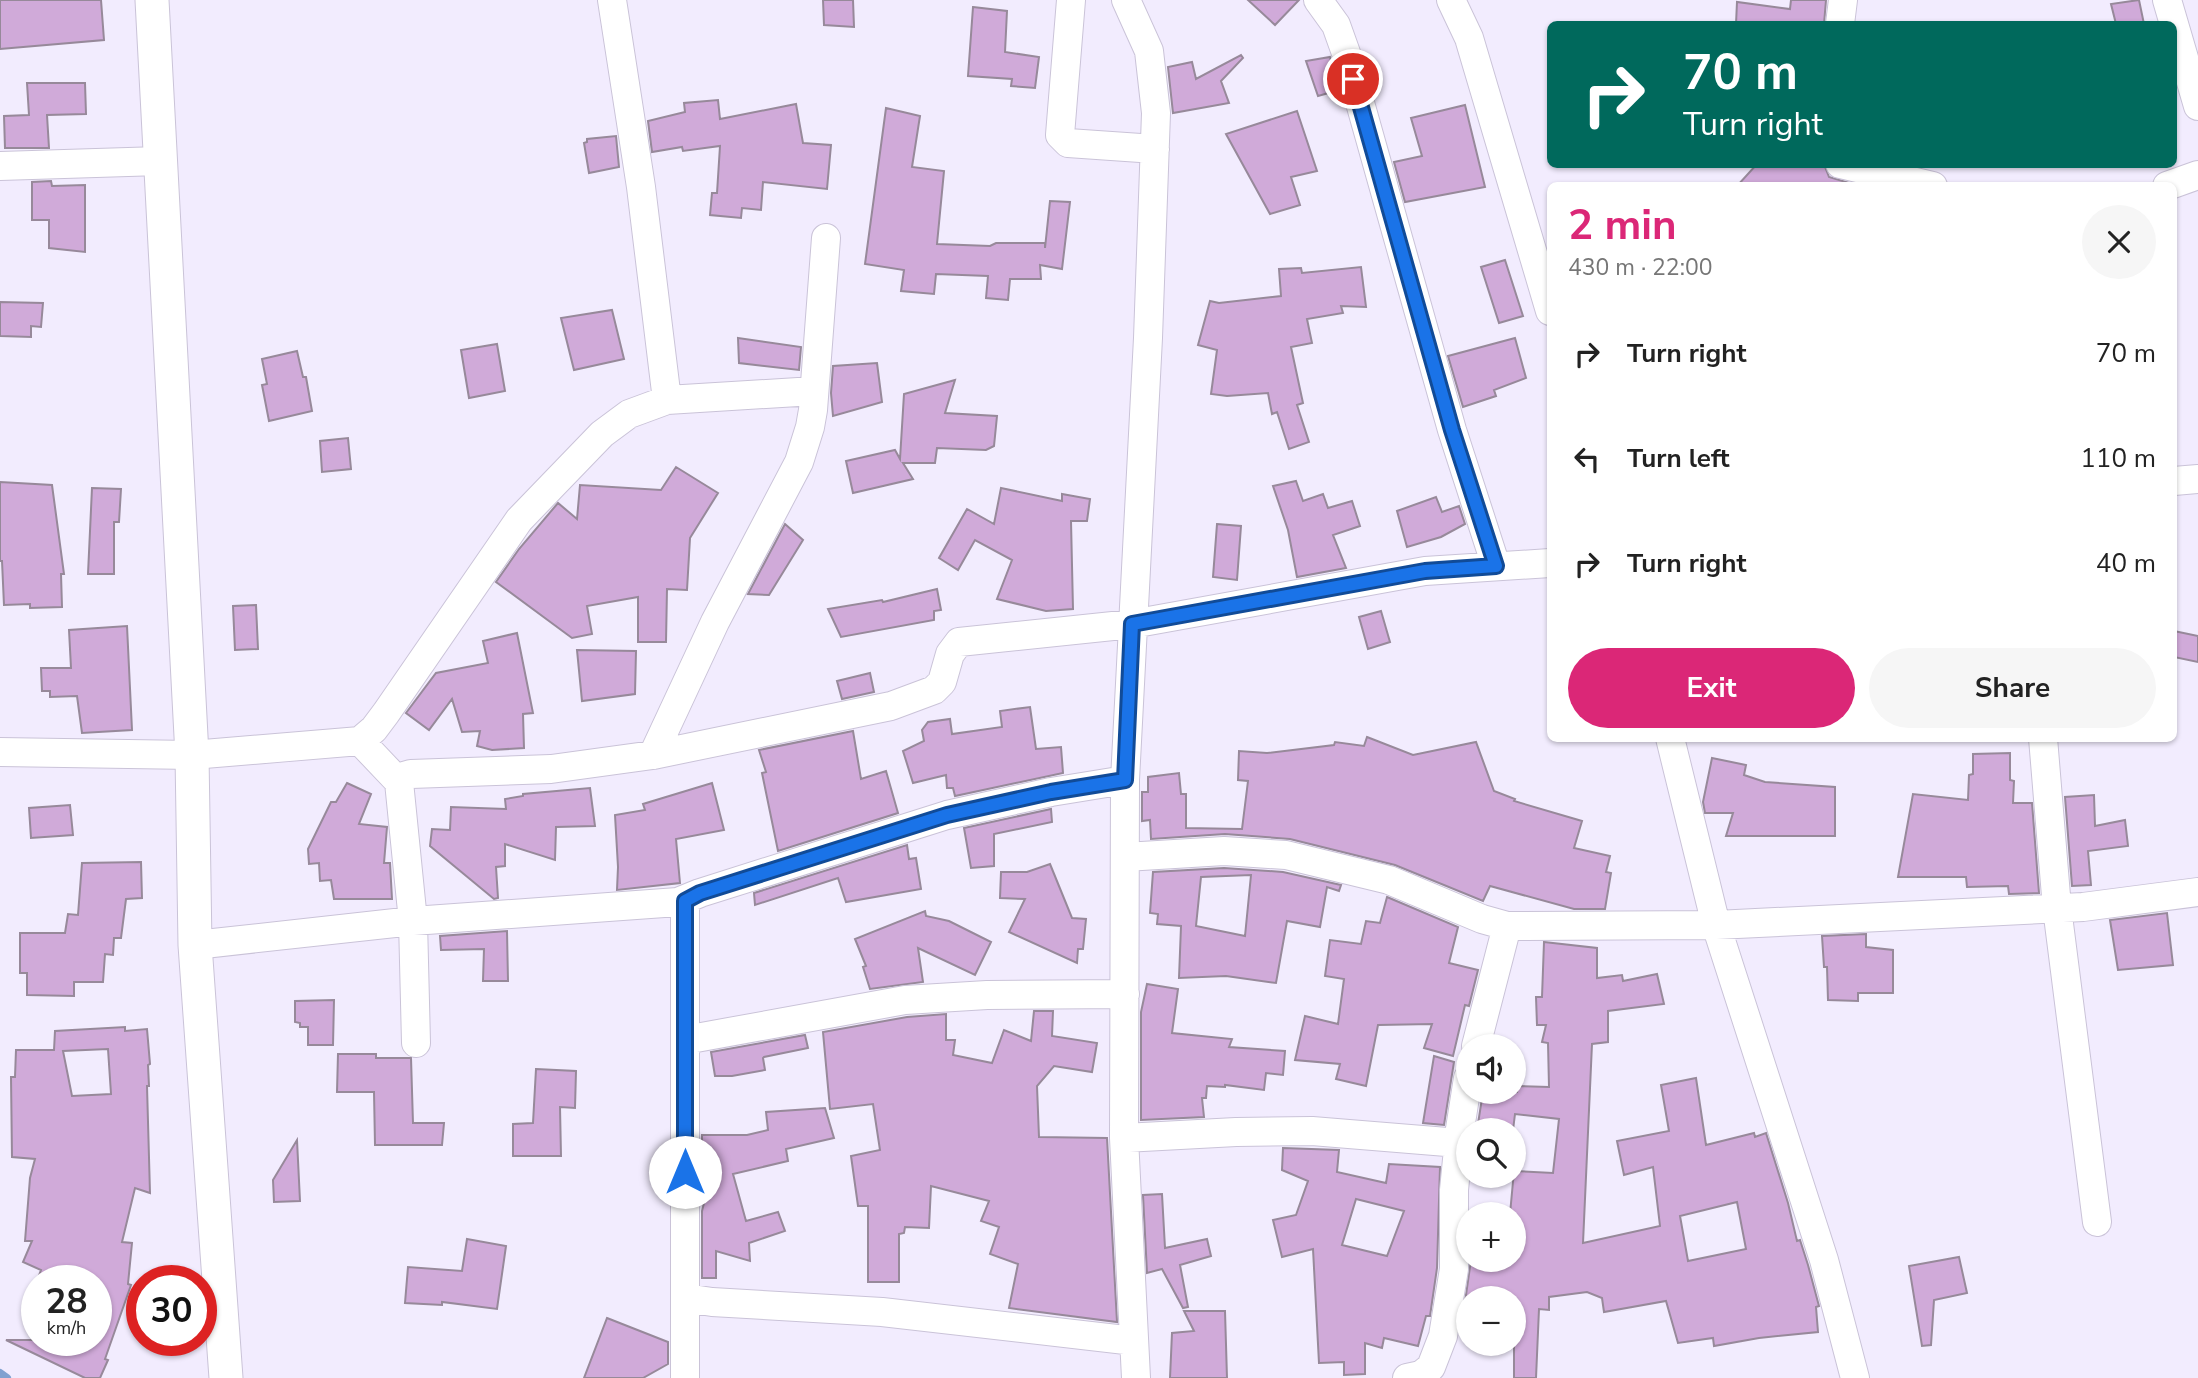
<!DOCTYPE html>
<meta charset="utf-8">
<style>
body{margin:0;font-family:"Nunito Sans",sans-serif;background:#f6f6f6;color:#222;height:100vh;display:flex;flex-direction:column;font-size:26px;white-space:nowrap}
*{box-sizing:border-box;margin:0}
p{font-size:23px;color:#767676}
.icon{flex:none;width:38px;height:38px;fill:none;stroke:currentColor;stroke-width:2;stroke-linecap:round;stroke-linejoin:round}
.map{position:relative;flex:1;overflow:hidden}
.panel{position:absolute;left:1547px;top:182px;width:630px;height:560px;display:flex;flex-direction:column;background:#fff;border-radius:10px;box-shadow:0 2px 5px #0004}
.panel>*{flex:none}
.banner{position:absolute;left:1547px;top:21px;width:630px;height:147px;border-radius:10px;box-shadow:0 2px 5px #0004;background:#00695c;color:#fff;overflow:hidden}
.buttons{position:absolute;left:1456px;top:1034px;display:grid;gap:14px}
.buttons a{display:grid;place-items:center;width:70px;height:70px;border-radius:50%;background:#fff;box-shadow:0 2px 5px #0004;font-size:35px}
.speed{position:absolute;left:21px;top:1265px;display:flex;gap:14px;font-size:35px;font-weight:700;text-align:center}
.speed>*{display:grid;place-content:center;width:91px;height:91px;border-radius:50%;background:#fff;box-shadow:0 2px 5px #0004;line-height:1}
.speed small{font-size:18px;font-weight:400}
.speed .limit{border:10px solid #d22;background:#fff;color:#111}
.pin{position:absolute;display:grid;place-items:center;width:60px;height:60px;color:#fff;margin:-30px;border:4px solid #fff;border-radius:50%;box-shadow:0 2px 7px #0007}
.me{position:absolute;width:77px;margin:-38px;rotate:0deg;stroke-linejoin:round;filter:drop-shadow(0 0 5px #0008)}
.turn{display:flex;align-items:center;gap:24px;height:147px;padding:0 21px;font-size:32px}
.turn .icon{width:91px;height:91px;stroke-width:2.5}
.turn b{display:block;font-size:49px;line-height:60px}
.round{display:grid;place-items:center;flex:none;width:74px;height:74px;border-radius:37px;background:#f6f6f6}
.summary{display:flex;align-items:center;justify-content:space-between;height:119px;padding:0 21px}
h1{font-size:42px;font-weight:700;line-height:52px;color:#db2777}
.action{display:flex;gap:14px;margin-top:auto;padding:14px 21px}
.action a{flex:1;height:80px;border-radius:42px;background:#db2777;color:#fff;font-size:28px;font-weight:700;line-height:80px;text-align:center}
.action a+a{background:#f6f6f6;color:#222}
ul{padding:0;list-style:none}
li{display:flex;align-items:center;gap:21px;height:105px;padding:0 21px}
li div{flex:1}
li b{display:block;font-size:26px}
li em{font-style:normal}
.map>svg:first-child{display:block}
</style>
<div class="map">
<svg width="2198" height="1378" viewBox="0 0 2198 1378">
<rect width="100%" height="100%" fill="#f2ecfe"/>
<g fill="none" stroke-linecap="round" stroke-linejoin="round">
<path stroke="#81a1d0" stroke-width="8" d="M0,1373L7,1378"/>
</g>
<path fill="#d0aad9" stroke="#97899a" stroke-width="2" fill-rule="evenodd" d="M0,0H101L104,40L0,49Z
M823,0H853L854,27L824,25Z
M1248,0H1299L1275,25Z
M1791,0H1826L1824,24H1736L1737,2L1790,9Z
M2139,0L2144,24H2116L2111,4Z
M973,7L1007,11L1005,52L1039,57L1035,88L1011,86L1012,79L968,76Z
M1241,55L1243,58L1221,81L1229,103L1173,113L1168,67L1192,62L1196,79Z
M1330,57L1339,90L1318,96L1306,61Z
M27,83H85L86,114L47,115L49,148H5L4,116L29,115Z
M718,100L720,119L796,104L803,143L831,145L827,189L763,182L761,210L742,208L741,218L710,215L712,193H717L720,146L683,151L682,147L652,152L648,121L685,112L684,103Z
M1465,105L1485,187L1405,202L1394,162L1422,156L1411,118Z
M886,108L920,116L912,167L944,171L937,244L990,246L996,243H1045V248L1050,201L1070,202L1062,269L1040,265L1041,279H1010L1008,300L986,298L988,276L936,274L934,294L901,291L904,270L865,264Z
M1297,111L1317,171L1291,177L1300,205L1270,214L1226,134Z
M616,136L619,167L589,173L584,143L587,142V139Z
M1757,164H1824L1829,177L1859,186H1737Z
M51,181L52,186L85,185V252L49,248V220H32V182Z
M1505,260L1523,316L1499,323L1481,267Z
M1361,267L1366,307L1341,306L1343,313L1307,319L1312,343L1291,347L1303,403L1297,405L1309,442L1289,449L1277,412L1272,414L1268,393L1227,396L1211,394L1217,350L1198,345L1210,301L1219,303L1281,296L1279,269L1301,268L1302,273Z
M0,302L43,303L41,327L31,326V337L0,336Z
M612,310L624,359L574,370L561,318Z
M738,338L801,347L799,370L739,363Z
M1515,338L1526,378L1494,390L1496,396L1463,407L1448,356Z
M497,344L505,391L469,398L461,350Z
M297,351L303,377H306L312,411L269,421L262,385L267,384L262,359Z
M877,363L882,402L833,416L831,393L833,366Z
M955,380L945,413L997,416L994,446L986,450L937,448L935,463H903L913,479L853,493L846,461L895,450L900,459L904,394Z
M348,438L351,469L322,472L320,441Z
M676,467L718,493L690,538L687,590L667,589L666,642H638V597L587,606L592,634L572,638L496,582L519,549L558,503L577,519L580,485L661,490Z
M1296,481L1303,501L1323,494L1328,508L1352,501L1360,526L1333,535L1346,568L1297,577L1288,530L1273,486Z
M0,482L52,485L64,574H61L62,607L30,608V604L4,605L2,561H0Z
M92,488L121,489L119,522H114V574H88Z
M1001,488L1062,501V494L1090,499L1087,521H1071L1073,609L1046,611L997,599L1012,560L975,540L958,570L939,558L967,509L994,524Z
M1436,497L1442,512L1459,506L1465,524L1441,537L1407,547L1397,511Z
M785,524L803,540L769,595L748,594Z
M1217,524L1241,526L1237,580L1213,577Z
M937,589L941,610L934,611V620L841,637L828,609L882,600L883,602Z
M256,605L258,649L235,650L233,606Z
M1381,611L1390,642L1368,649L1359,617Z
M127,626L132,730L82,733L77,696L50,697V691H42L41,668H71L69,630Z
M2174,631L2198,636V662L2174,657Z
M517,633L533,713L523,714L524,748L492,750L477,746L480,731L462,732L452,699L429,730L406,713L436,673L488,663L483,641Z
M577,650L636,651L635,694L582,701Z
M870,673L874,692L842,699L837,681Z
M1030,707L1036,749L1061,747L1063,773L955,796L953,788H947L946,775L913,783L903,751L924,741L922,730L928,722L950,719L952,734L1002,727L1000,711Z
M853,731L861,779L886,771L898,813L778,851L762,773L766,772L759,750Z
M1367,737L1413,755L1476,742L1494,791L1515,799L1514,801L1582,821L1574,848L1610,856L1606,872L1611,873L1605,909H1574L1490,886L1483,901L1395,865L1290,839L1225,834L1151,839L1150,820L1142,821V792H1148V777L1179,773L1181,794H1186V828L1242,829L1248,781L1238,780L1239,751L1267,753L1334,745L1335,742L1364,746Z
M2010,753V780L2014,781L2013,803H2032L2039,893L2009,894L2008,886L1967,887L1966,877H1898L1913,794L1968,800L1969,775L1973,774V754Z
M1712,758L1746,765L1744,775L1765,782L1835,787V836H1726L1733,813H1705L1703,802Z
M347,783L371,794L359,824L387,827L384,863H390L392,899H334L331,880L320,881L319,863L309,864L308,849L331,802H336Z
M712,783L724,830L676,839L680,883L617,890L618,867L615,815L645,810L643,804Z
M590,788L595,826L556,827L555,860L505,844V866L496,867L498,898L494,899L430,846L432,829L450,830L451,807L506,809L505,799L523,796V794Z
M2094,795L2095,826L2125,820L2128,846L2088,851L2091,885L2072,886L2065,797Z
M70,805L73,835L31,838L29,808Z
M1051,809L1052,822L994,834V866L971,868L964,828Z
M907,845L909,859L916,858L921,889L846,902L838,878L755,905L754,893Z
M141,862L142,898L126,899L121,938H114L113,955L105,954L103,982H74V996L27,995V973H20V933H65L68,914L78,915L82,863Z
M1050,864L1072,918L1086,919L1083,949H1078L1077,963L1009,932L1025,899L1000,898L1001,872H1027Z
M1224,868L1283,872L1341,885L1339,891L1327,887L1320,927L1287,921L1276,983L1226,976L1179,978L1181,926L1157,924L1158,914L1150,913L1153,872ZM1251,875L1245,936L1196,926L1201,877Z
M1387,897L1458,927L1449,963L1478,970L1469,1006L1465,1005L1453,1056L1424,1048L1432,1024L1378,1025L1366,1086L1336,1079L1340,1064L1295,1060L1305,1016L1338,1024L1344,979L1325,976L1330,940L1361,944L1366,921L1380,923Z
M925,911L926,916L949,921L991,942L975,975L918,948L923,982L870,989L863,967L866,966L855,939Z
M2167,913L2173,965L2118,970L2110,920Z
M507,931L508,981H483L484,949L441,950L440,936Z
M1866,934V947L1893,950V993H1858V1001L1828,1000L1827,967H1824L1822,936Z
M1544,942L1597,948V978L1622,975L1623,981L1657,974L1664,1004L1608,1011V1042L1592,1044L1583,1243L1660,1226L1653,1167L1624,1175L1617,1141L1669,1131L1661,1085L1696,1078L1706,1145L1754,1133L1755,1137L1766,1133L1788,1203L1797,1241L1800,1240L1808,1265L1819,1306L1816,1307L1818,1332L1759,1338L1714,1346L1713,1338L1678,1343L1666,1301L1604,1312L1602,1298L1587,1292L1549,1297V1310L1539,1309L1536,1378H1514V1298H1468V1316H1463L1471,1260H1514V1214H1510L1514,1171L1553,1173L1559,1119L1515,1114L1513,1130H1477L1483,1092H1517V1086L1549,1087L1548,1043L1542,1042L1546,1025H1537L1536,997H1542ZM1737,1202L1746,1249L1688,1261L1680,1216Z
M1147,984L1178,989L1172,1033L1232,1039L1229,1047L1285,1051L1283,1075L1266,1073L1264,1090L1225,1085V1087L1207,1086L1206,1098H1202L1204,1117L1141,1120V1012Z
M334,1000L333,1045H308V1027H300V1023L295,1022V1001Z
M1034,1011H1053L1052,1036L1097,1043L1092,1072L1054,1066L1037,1086L1039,1137L1107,1138L1117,1322L1009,1308L1018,1264L990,1254L999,1227L981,1221L989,1201L931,1186L929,1228L905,1227L904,1233L899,1234V1282H868V1206H858L851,1156L880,1150L873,1104L830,1109L823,1032L907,1017L946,1014V1040H955L953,1055L992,1063L1004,1030L1031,1041Z
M125,1027V1031L147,1029L150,1064L148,1065L149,1086H147L150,1193L135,1188L122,1242L132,1243L128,1284L131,1285L105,1359L108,1360L100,1378H85L6,1340H96V1281H37L41,1270L23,1262L32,1241H25L30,1178L35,1159L12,1157L11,1077H15L16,1050H54L55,1031ZM108,1049L111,1094L72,1096L63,1051Z
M805,1035L808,1048L764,1057L763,1058L765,1070L732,1076H715L711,1052Z
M338,1054H376V1058H411L413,1123H444L442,1145H375L374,1092H337Z
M1434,1056L1454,1062L1444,1125L1423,1123Z
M536,1069L576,1071L575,1108L560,1107L561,1156H513V1124L533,1123Z
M825,1108L834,1138L786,1149L788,1161L733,1174L746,1221L778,1212L785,1231L749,1243L750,1261L716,1251V1278H702V1211L704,1203L702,1196V1135H747L768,1130L766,1112Z
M297,1140L300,1201L274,1202L273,1180Z
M1283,1148L1339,1150L1337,1172L1386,1183L1389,1164L1440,1167L1437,1268L1430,1316H1426L1418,1346L1384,1338L1382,1348L1365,1343V1374L1344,1375V1362L1319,1363L1313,1249L1282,1257L1273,1220L1296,1215L1308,1181L1282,1170ZM1356,1199L1404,1211L1387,1256L1342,1245Z
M1162,1194L1165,1248L1207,1239L1211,1256L1180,1265L1188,1307L1183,1308L1162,1269L1147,1273L1143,1195Z
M467,1239L506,1246L497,1309L442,1302V1305L405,1303L408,1267L462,1271Z
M1959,1257L1967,1293L1934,1300L1931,1345L1922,1346L1909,1266Z
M1184,1311H1225L1227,1378H1170L1172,1333L1194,1331Z
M607,1318L668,1342V1364L643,1378H584Z"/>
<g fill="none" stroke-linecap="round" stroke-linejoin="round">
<g stroke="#cac3d8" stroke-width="30">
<path id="minor" d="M612,0L641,187L667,400
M1071,0L1060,135L1068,143L1155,149
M1126,0L1149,51L1156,113L1148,338L1125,780L1124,1138L1136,1378
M1318,0L1336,25L1346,53L1452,430L1496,566
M1451,0L1469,38L1550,311
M2167,0L2198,106
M1840,24L1843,0
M1840,164L1933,186
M0,166L160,161
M2167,186L2198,175
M2174,481L2198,479
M1670,738L1716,925L1824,1260L1855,1378
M2043,738L2057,908L2097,1222
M360,741L399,782L413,921L416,1043
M0,752L192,755L360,741L374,729L386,713L519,520L602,434L629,414L667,400L814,391
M653,755L715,622L799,462L810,427L813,410L826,238
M399,782L404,776L411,774L551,769L653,755L891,706L934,690L942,682L950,654L959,642L1132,624L1425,571L1550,563
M1125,857L1224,851L1286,855L1389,880L1482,919L1507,926L1716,925L2083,907L2198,892
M685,901V1378
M195,945L413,921L678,902L700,893L947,815L1051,792L1125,780
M685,1040L905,1000L987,995L1125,994
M1476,1046L1507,926
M1124,1138L1236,1132L1312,1131L1459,1143
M686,1298L712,1302L882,1312L1134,1341
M1407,1378L1421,1375L1431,1367L1443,1336L1454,1269V1190L1460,1129L1468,1078"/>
</g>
<g stroke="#cac3d8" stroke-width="35">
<path id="tertiary" d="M152,0L192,755L195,945L226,1378"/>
</g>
<use href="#minor" stroke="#fff" stroke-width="28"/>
<use href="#tertiary" stroke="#fff" stroke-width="33"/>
</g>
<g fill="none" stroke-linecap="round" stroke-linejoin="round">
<g stroke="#114b97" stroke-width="18">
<path id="route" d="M685,1172V901L700,893L947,815L1051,792L1125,780L1132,624L1425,571L1496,566L1452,430L1353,79"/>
</g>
<use href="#route" stroke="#1a73e8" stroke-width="12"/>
</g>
</svg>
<div class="buttons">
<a><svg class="icon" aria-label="sound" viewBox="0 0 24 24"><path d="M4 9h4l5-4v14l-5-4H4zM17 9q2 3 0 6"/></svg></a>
<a><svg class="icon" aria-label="search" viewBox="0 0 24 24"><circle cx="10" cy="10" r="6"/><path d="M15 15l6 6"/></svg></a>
<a>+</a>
<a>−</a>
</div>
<div class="speed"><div>28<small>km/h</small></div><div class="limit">30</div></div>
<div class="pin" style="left:1353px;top:79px;background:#d93025"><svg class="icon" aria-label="arrive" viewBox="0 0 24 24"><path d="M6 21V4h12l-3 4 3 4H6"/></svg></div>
<svg class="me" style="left:685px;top:1172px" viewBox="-20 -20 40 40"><circle r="19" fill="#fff"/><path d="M0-13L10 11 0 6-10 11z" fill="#1a73e8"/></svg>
<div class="banner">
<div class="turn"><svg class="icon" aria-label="right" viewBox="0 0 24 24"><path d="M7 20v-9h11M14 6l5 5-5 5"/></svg><div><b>70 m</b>Turn right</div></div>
</div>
<section class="panel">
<div class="summary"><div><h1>2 min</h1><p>430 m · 22:00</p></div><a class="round"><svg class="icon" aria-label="close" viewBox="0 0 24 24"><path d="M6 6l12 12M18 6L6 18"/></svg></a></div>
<ul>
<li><svg class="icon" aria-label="right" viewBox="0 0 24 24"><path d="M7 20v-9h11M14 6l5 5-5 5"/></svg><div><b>Turn right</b></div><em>70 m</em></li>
<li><svg class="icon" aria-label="left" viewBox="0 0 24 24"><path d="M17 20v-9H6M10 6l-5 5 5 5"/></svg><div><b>Turn left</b></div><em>110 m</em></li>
<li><svg class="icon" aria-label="right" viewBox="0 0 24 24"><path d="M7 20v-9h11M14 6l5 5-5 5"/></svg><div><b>Turn right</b></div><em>40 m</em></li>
</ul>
<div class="action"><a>Exit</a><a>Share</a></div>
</section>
</div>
